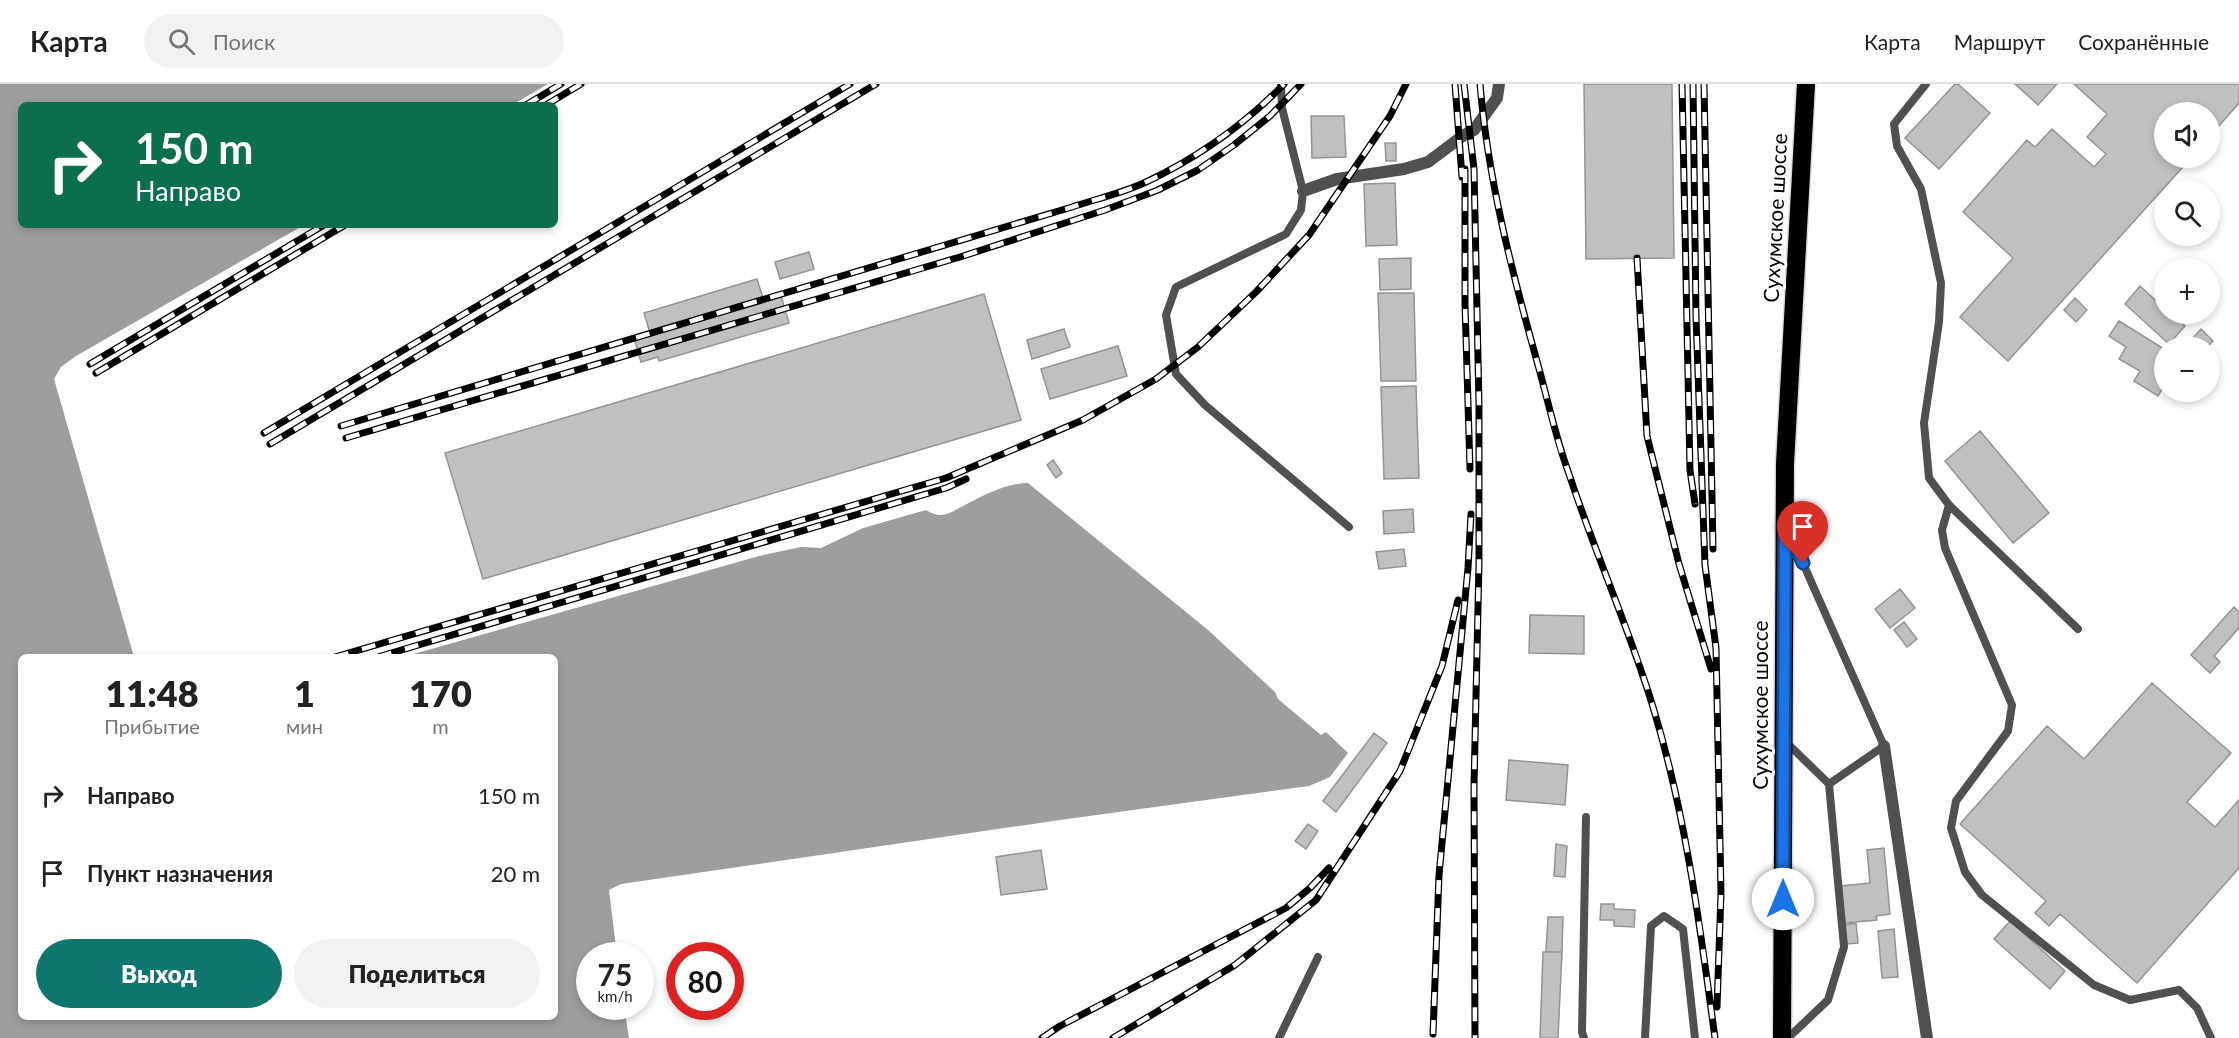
<!DOCTYPE html>
<html lang="ru">
<meta charset="utf-8">
<style>
body{margin:0;font-family:Lato,sans-serif;background:#f2f2f2;color:#222;height:100vh;display:flex;flex-direction:column;font-size:22px;white-space:nowrap}
*{box-sizing:border-box;margin:0}
p{font-size:20px;color:#767676}
.icon{flex:none;width:33px;height:33px;fill:none;stroke:currentColor;stroke-width:2;stroke-linecap:round;stroke-linejoin:round}
.map{position:relative;flex:1;overflow:hidden}
.details{position:absolute;left:18px;top:570px;width:540px;height:366px;display:flex;flex-direction:column;background:#fff;border-radius:9px;box-shadow:0 3px 9px #0003}
.details>*{flex:none}
.hud{position:absolute;left:18px;top:18px;width:540px;height:126px;border-radius:9px;box-shadow:0 3px 9px #0003;background:#0b6e4f;color:#fff;overflow:hidden}
.controls{position:absolute;left:2154px;top:18px;display:grid;gap:12px}
.controls a{display:grid;place-items:center;width:66px;height:66px;border-radius:50%;background:#fff;box-shadow:0 3px 9px #0003;font-size:30px}
.speed{position:absolute;left:576px;top:858px;display:flex;gap:12px;font-size:30px;font-weight:700;text-align:center}
.speed>*{display:grid;place-content:center;width:78px;height:78px;border-radius:50%;background:#fff;box-shadow:0 3px 9px #0003;line-height:1}
.speed small{font-size:15px;font-weight:400}
.speed .limit{border:9px solid #d22;background:#fff;color:#111}
.pin{position:absolute;display:grid;place-items:center;width:51px;height:51px;color:#fff;margin:-62px -26px;border-radius:50% 50% 50% 0;rotate:-45deg;box-shadow:0 0 6px #0007}
.pin .icon{rotate:45deg}
.me{position:absolute;width:66px;margin:-33px;rotate:0deg;stroke-linejoin:round;filter:drop-shadow(0 0 4px #0008)}
.turn{display:flex;align-items:center;gap:21px;height:126px;padding:0 18px;font-size:27px}
.turn .icon{width:78px;height:78px;stroke-width:2.5}
.turn b{display:block;font-size:42px;line-height:51px}
.eta{display:flex;justify-content:space-evenly;align-items:center;height:102px;text-align:center}
.eta b{font-size:36px;font-weight:800;line-height:42px}
.button{display:flex;gap:12px;margin-top:auto;padding:12px 18px}
.button a{flex:1;height:69px;border-radius:36px;background:#0f766e;color:#fff;font-size:24px;font-weight:800;line-height:69px;text-align:center}
.button a+a{background:#f2f2f2;color:#222}
ul{padding:0;list-style:none}
li{display:flex;align-items:center;gap:18px;height:78px;padding:0 18px}
li div{flex:1}
li b{display:block;font-size:22px}
li em{font-style:normal}
header{display:flex;align-items:center;gap:36px;box-sizing:border-box;height:84px;padding:0 30px;background:#fff;border-bottom:2px solid #e0e0e0}
header strong{font-size:28px}
nav{display:flex;gap:33px;margin-inline-start:auto;font-size:21px}
.search{width:420px;height:54px;background:#f2f2f2;display:flex;align-items:center;gap:15px;box-sizing:border-box;padding:0 21px;border-radius:33px;color:#767676;font-size:22px}
.map>svg:first-child{display:block}
</style>
<header>
<strong>Карта</strong>
<div class="search"><svg class="icon" aria-label="search" viewBox="0 0 24 24"><circle cx="10" cy="10" r="6"/><path d="M15 15l6 6"/></svg>Поиск</div>
<nav><a>Карта</a><a>Маршрут</a><a>Сохранённые</a></nav>
</header>
<div class="map">
<svg width="2239" height="954" viewBox="0 0 2239 954">
<rect width="100%" height="100%" fill="#fff"/>
<path fill="#9e9e9e" d="M0,0H548L512,21H21V141H304L76,272L61,283L54,295L134,573H21V933H555V573H403L759,472L801,463L821,464L863,444L926,426C930,428 935,431 939,431C950,431 956,425 965,421C984,411 1007,399 1028,399L1208,546L1275,608L1278,615L1321,651L1326,648L1348,669L1330,693L1309,702L1060,736L621,800L609,806L617,871L590,872V922L624,923L629,954H0Z"/>
<path fill="#c0c0c0" stroke="#949494" stroke-width="1.5" d="M1584,0H1672L1674,174L1586,175Z
M1955,0H1958L1990,29L1939,85L1905,54Z
M2015,0H2057L2038,21Z
M2074,0H2239V19L2210,52V28H2164V74H2191L2008,277L1960,233L2013,174L1963,128L2027,56L2035,63L2052,45L2094,83L2106,70L2087,53L2107,30Z
M1311,32H1344L1346,73L1312,74Z
M1385,59H1396V77H1386Z
M1395,99L1397,161L1366,162L1364,100Z
M809,168L814,185L780,195L775,178Z
M1411,174V205L1380,206L1379,175Z
M757,195L764,217L781,212L789,239L659,277L658,273L641,278L634,254L650,249L644,229Z
M2140,202L2164,224V230H2171L2185,242L2169,260L2125,220Z
M1378,209H1414L1416,297H1381Z
M984,210L1021,336L483,495L445,369Z
M2075,214L2087,226L2076,238L2064,226Z
M2119,237L2164,265V302L2158,312L2134,297L2140,287L2119,275L2126,263L2109,252Z
M1064,245L1070,263L1032,275L1027,256Z
M2201,245L2213,257L2208,262H2196L2190,257Z
M1118,262L1127,292L1050,315L1041,285Z
M1416,302L1419,394L1384,395L1381,303Z
M1980,347L2049,429L2013,459L1945,377Z
M1053,376L1062,389L1056,394L1047,381Z
M1413,425L1414,448L1384,450L1383,427Z
M1404,465L1406,482L1379,485L1376,468Z
M1900,505L1915,524L1890,544L1875,525Z
M2234,523L2239,528V544L2214,572L2220,578L2210,589L2191,571Z
M1530,531L1584,532V570L1529,569Z
M1904,538L1917,555L1907,563L1894,546Z
M2152,599L2231,669L2187,718L2215,743L2239,716V784L2137,899L2060,830L2049,842L2035,829L2046,817L1960,740L2047,642L2084,675Z
M1374,649L1387,659L1336,728L1323,717Z
M1509,676L1568,681L1565,721L1506,716Z
M1308,740L1318,747L1306,765L1295,757Z
M1556,760L1567,762L1565,793L1554,792Z
M1884,764L1890,830L1876,832L1877,836L1845,839L1841,802L1870,799L1867,766Z
M1041,766L1047,805L1001,811L996,773Z
M1601,820H1614V825L1635,826L1634,843L1614,842V836H1600Z
M1548,833H1563L1562,868H1546Z
M2010,837L2065,887L2050,905L1994,855Z
M1856,839L1858,859L1847,860L1845,841Z
M1894,845L1898,893L1882,894L1878,847Z
M1543,868H1562L1558,954H1540Z"/>
<g fill="none" stroke-linecap="round" stroke-linejoin="round">
<g stroke="#dbdbdb" stroke-width="21">
<path id="highway" d="M1782,954L1785,380L1806,0"/>
</g>
<path stroke="#505050" stroke-width="8" d="M1281,0L1282,24L1303,107L1301,126L1286,150L1176,203L1166,231L1176,290L1205,321L1349,443
M1926,0L1894,40L1897,62L1921,105L1941,199L1939,238L1924,339L1929,394L1949,421L2078,545
M1949,421L1942,446L1945,464L2012,621L2008,647L1956,717L1951,744L1965,788L1982,811L2094,901L2130,916L2179,906L2197,924L2211,954
M1790,450L1884,662L1829,700
M1787,659L1829,700L1844,863L1828,916L1788,954
M1279,954L1318,873
M1584,954L1582,948L1586,733
M1645,954L1651,842L1664,832L1683,845L1695,954"/>
<path stroke="#505050" stroke-width="12" d="M1303,107L1337,95L1404,85L1428,78L1464,51L1474,46L1497,14L1499,0
M1884,662L1927,954"/>
<use href="#highway" stroke="#000" stroke-width="18"/>
<g stroke="#000" stroke-width="7">
<path id="rail" d="M1455,0L1462,93
M1464,0L1474,85L1479,321V479L1474,702L1475,954
M1480,0C1488,96 1512,188 1538,281C1548,317 1556,355 1569,390C1595,469 1629,544 1653,623C1686,731 1700,843 1715,954
M1682,0L1690,386L1695,420
M1693,0L1696,233L1705,481L1716,564L1721,809L1717,923
M1704,0L1713,465
M526,21L561,0
M546,21L581,0
M1465,85V220L1470,385
M1637,174L1647,352L1679,480L1711,585
M90,280L324,141
M96,289L345,141
M341,342L1072,123C1096,115 1123,109 1146,98C1197,74 1245,40 1284,0
M264,349L850,0
M346,354L960,173L1105,126L1158,106L1198,86L1234,61L1270,32L1301,0
M270,360L876,0
M335,573L946,394L1083,336L1156,295L1198,263L1256,208L1309,151L1390,32L1406,0
M378,573L946,404L966,395
M1433,950L1439,791L1468,484L1471,430
M1042,954L1060,942L1286,824L1310,804L1329,784
M1113,954L1235,881L1316,816L1400,687L1442,582L1458,516"/>
</g>
<use href="#rail" stroke="#fff" stroke-width="4.5" stroke-dasharray="14" stroke-linecap="butt"/>
</g>
<g fill="none" stroke-linecap="round" stroke-linejoin="round">
<g stroke="#114b97" stroke-width="15">
<path id="route" d="M1783,815L1785,438L1803,479"/>
</g>
<use href="#route" stroke="#1a73e8" stroke-width="10"/>
</g>
<g text-anchor="middle" stroke-width="6" stroke-linejoin="round" paint-order="stroke">
<g font-size="21" fill="#000" stroke="#fff">
<text transform="translate(1776 134) rotate(-87)" y="7">Сухумское шоссе</text>
<text transform="translate(1761 621) rotate(-90)" y="7">Сухумское шоссе</text>
</g>
</g>
</svg>
<div class="controls">
<a><svg class="icon" aria-label="sound" viewBox="0 0 24 24"><path d="M4 9h4l5-4v14l-5-4H4zM17 9q2 3 0 6"/></svg></a>
<a><svg class="icon" aria-label="search" viewBox="0 0 24 24"><circle cx="10" cy="10" r="6"/><path d="M15 15l6 6"/></svg></a>
<a>+</a>
<a>−</a>
</div>
<div class="speed"><div>75<small>km/h</small></div><div class="limit">80</div></div>
<div class="pin" style="left:1803px;top:479px;background:#d93025"><svg class="icon" aria-label="arrive" viewBox="0 0 24 24"><path d="M6 21V4h12l-3 4 3 4H6"/></svg></div>
<svg class="me" style="left:1783px;top:815px" viewBox="-20 -20 40 40"><circle r="19" fill="#fff"/><path d="M0-13L10 11 0 6-10 11z" fill="#1a73e8"/></svg>
<div class="hud">
<div class="turn"><svg class="icon" aria-label="right" viewBox="0 0 24 24"><path d="M7 20v-9h11M14 6l5 5-5 5"/></svg><div><b>150 m</b>Направо</div></div>
</div>
<section class="details">
<div class="eta">
<div><b>11:48</b><p>Прибытие</p></div>
<div><b>1</b><p>мин</p></div>
<div><b>170</b><p>m</p></div>
</div>
<ul>
<li><svg class="icon" aria-label="right" viewBox="0 0 24 24"><path d="M7 20v-9h11M14 6l5 5-5 5"/></svg><div><b>Направо</b></div><em>150 m</em></li>
<li><svg class="icon" aria-label="arrive" viewBox="0 0 24 24"><path d="M6 21V4h12l-3 4 3 4H6"/></svg><div><b>Пункт назначения</b></div><em>20 m</em></li>
</ul>
<div class="button"><a>Выход</a><a>Поделиться</a></div>
</section>
</div>
